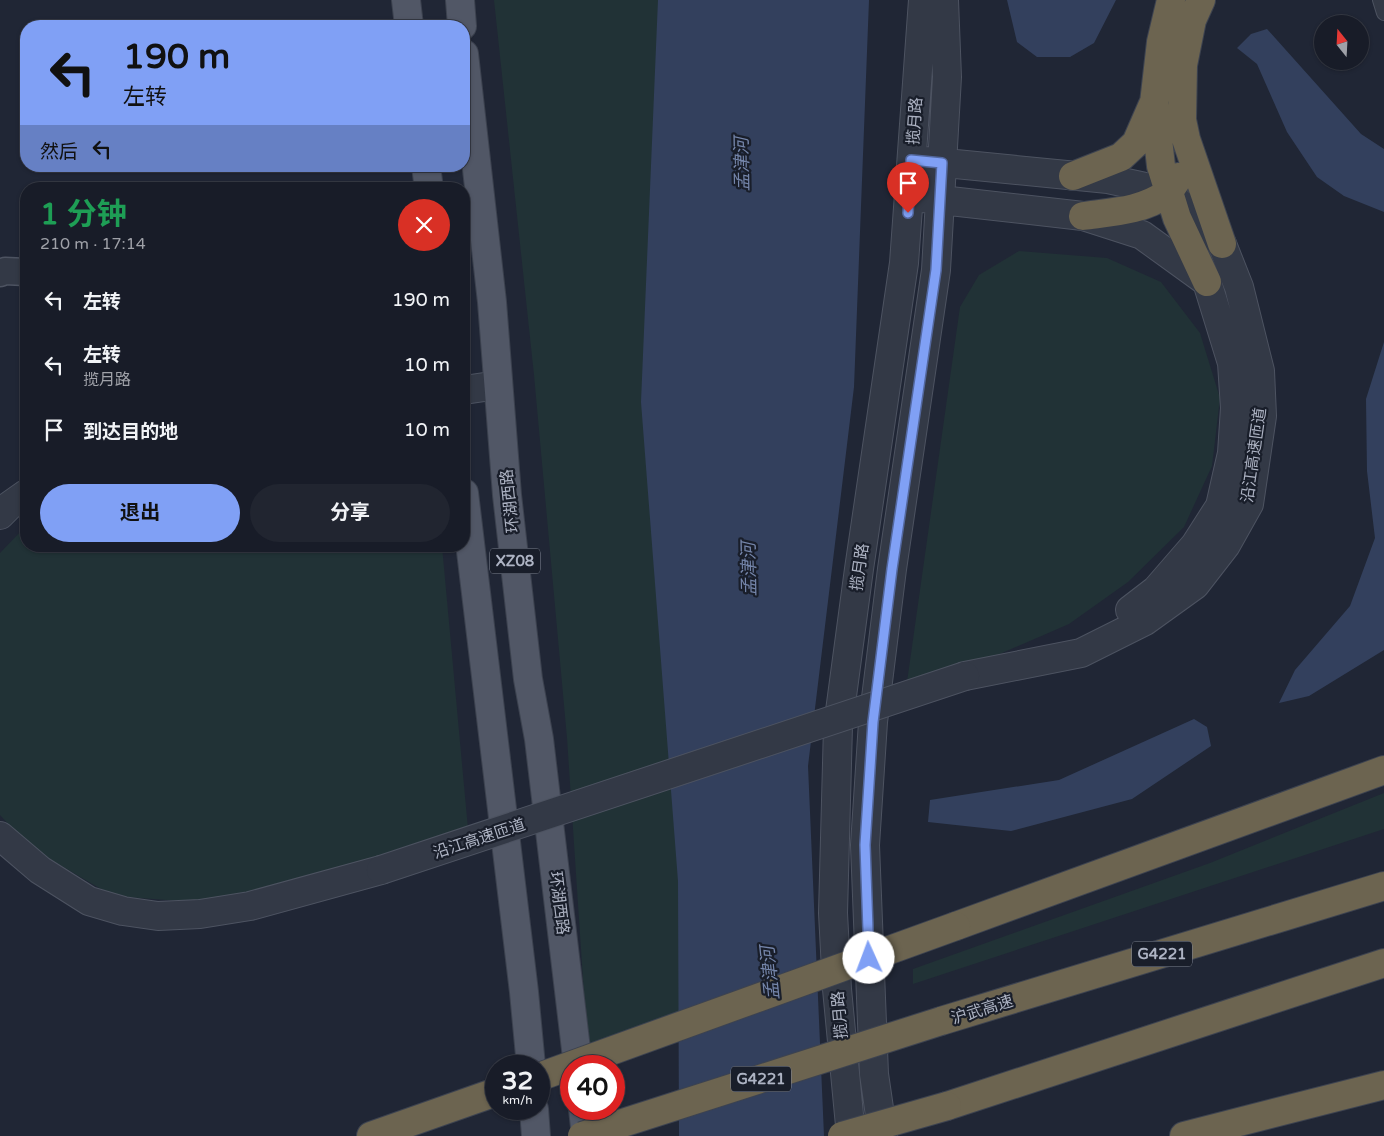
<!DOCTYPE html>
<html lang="zh">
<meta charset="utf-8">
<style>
body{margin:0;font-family:"Varela Round","Noto Sans SC",sans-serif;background:#212530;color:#f1f3f6;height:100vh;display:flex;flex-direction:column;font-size:19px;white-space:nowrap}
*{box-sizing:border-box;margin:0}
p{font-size:16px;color:#9fa1a8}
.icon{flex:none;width:28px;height:28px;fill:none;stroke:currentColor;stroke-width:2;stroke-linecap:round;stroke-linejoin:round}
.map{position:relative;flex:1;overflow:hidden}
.drawer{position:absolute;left:20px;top:182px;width:450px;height:370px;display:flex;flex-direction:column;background:#181c28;border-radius:20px;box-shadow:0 1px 4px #0004,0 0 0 1px #363a45}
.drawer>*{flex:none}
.guide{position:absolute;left:20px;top:20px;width:450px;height:152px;border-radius:20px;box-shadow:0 1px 4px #0004,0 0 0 1px #363a45;background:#80a0f5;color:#111;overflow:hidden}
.needle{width:32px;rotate:342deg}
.tools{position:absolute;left:1314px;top:15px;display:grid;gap:10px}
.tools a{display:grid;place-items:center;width:55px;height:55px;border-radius:50%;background:#181c28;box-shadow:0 1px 4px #0004,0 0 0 1px #363a45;font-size:25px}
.speed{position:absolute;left:485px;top:1055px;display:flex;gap:10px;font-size:25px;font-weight:700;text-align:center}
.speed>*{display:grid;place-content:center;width:65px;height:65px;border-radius:50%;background:#181c28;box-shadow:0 1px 4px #0004,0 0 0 1px #363a45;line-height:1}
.speed small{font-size:12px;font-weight:400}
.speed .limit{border:8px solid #d22;background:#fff;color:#111}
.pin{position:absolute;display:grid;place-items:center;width:42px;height:42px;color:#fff;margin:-51px -21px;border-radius:50% 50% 50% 0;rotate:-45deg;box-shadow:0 0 5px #0007}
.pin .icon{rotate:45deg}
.me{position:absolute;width:55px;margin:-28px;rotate:358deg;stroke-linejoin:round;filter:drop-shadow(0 0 4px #0008)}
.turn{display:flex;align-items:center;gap:18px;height:105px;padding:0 20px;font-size:22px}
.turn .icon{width:65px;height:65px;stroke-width:2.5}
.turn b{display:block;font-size:35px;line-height:42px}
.then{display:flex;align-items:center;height:48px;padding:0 20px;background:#0003;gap:10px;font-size:19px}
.round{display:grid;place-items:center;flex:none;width:52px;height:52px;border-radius:26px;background:#212530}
.headline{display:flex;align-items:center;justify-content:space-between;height:85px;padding:0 20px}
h1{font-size:30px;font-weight:700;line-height:38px;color:#1e9e55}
.cta{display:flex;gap:10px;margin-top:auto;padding:10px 20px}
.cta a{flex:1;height:58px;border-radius:30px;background:#80a0f5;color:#111;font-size:20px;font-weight:700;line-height:58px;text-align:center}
.cta a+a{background:#212530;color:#f1f3f6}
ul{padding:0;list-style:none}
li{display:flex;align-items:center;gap:15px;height:65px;padding:0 20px}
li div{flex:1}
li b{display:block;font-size:19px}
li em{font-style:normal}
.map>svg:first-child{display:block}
</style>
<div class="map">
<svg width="1384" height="1136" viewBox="0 0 1384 1136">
<rect width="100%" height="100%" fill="#202635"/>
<path fill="#213236" d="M494,0H718L744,1003L588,1055L567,738L534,375Z
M1019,251L1107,258L1161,282L1200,333L1220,398L1212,466L1184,527L1128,582L1069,624L986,660L907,682L960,307L979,275Z
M26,526V546H442L468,829L278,887L193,902L113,896L29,847L0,815V553Z
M1384,793V829L913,984V969L1210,863Z"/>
<path fill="#33405d" d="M658,0H869L854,387L808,766L824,1136H679L678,881L641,402Z
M1007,0H1116L1094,43L1070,57H1037L1017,42Z
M1267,29L1361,134L1384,149V212L1344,196L1317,177L1287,132L1257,64L1237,48L1251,34Z
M1384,342V650L1309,696L1279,703L1295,670L1350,606L1375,538L1367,471L1366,399Z
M1194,719L1207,727L1211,746L1132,799L1011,831L928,822L930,800L1059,780Z"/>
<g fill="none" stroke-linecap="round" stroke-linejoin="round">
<g stroke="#4d5361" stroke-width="16">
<path id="service" d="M1380,0L1384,13"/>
</g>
<g stroke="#4d5361" stroke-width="29">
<path id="minor" d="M0,273L5,271L26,272"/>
</g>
<g stroke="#4d5361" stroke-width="30">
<path id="tertiary" d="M925,161L1108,179L1168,192L1222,244L1239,287L1260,371L1262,416L1249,504L1226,545L1195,585L1145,621L1081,653L965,676
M923,198L1083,216L1142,235L1207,282L1232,363L1235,408L1232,453L1220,506L1195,545L1156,590L1130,610
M464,390L498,385
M0,515L9,506L26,494
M0,836L40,870L89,901L123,911L158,916L200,914L250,906L381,870
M851,1136L837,989L833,913L838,726L859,569L904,263L923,0
M883,1136L874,1074L865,845L873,722L892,569L936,270L947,77L944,0"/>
</g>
<g stroke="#3c424f" stroke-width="30">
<path id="primary" d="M406,0L409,26
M460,0L462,26
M464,54L492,302L507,495L528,679L539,739L578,1066
M426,166L429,189
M464,493L524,992L531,1066
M534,1109L536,1136
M583,1109L586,1136"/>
</g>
<g stroke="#3d4350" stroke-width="30">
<path id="motorway" d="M1171,0L1161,42L1154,103L1161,166L1177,218L1207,282
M1201,0L1192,20L1183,65L1182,120L1186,139L1222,244
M1073,176L1121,157L1136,143L1153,104
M1083,216C1112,212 1143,211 1167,193C1172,189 1175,182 1179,177
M956,926L1384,770
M941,1021L1384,886
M947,1106L1384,963
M371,1136L496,1092
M1184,1136L1384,1085"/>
</g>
<use href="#service" stroke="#333946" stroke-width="14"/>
<use href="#minor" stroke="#333946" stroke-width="26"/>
<use href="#tertiary" stroke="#333946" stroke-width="28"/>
<use href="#primary" stroke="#515766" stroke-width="28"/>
<use href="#motorway" stroke="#6c6450" stroke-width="28"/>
<g stroke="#4d5361" stroke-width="30" stroke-linecap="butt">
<path id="tertiary-bridge" d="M381,870L965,676"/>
</g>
<g stroke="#3d4350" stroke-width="30" stroke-linecap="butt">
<path id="motorway-bridge" d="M539,1077L956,926
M582,1136L941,1021
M842,1136L947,1106"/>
</g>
<use href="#tertiary-bridge" stroke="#333946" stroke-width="28"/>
<use href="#motorway-bridge" stroke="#6c6450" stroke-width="28"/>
</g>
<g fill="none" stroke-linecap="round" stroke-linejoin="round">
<g stroke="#53689f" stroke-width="12">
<path id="route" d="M869,958L865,845L873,722L892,569L936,270L942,163L911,160L908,213"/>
</g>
<use href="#route" stroke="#80a0f5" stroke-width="9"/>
</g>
<g text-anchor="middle" stroke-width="4.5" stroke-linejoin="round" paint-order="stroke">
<g fill="#191e2a" stroke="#818695" stroke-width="1">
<rect x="490" y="548.5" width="50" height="25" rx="4"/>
<rect x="1132" y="941.5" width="60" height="25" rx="4"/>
<rect x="731" y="1066.5" width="60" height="25" rx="4"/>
</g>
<g font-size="15" font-weight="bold" fill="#adb3c3">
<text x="515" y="566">XZ08</text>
<text x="1162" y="959">G4221</text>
<text x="761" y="1084">G4221</text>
</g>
<g font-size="16" fill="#adb3c3" stroke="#191e2a">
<text transform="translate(914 121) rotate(-86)" y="6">揽月路</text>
<text transform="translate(1253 455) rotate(-82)" y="6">沿江高速匝道</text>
<text transform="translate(509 501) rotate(-96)" y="6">环湖西路</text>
<text transform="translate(859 567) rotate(-82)" y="6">揽月路</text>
<text transform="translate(479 838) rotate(-18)" y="6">沿江高速匝道</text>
<text transform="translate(560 903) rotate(83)" y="6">环湖西路</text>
<text transform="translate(982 1009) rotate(-17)" y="6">沪武高速</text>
<text transform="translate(839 1015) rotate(-95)" y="6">揽月路</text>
</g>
<g font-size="18" font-style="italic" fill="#7586ab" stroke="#191e2a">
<text transform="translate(742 164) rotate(-91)" y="6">孟津河</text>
<text transform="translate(749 569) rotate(-91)" y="6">孟津河</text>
<text transform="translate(770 973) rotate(-96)" y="6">孟津河</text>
</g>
</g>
</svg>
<div class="tools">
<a><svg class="needle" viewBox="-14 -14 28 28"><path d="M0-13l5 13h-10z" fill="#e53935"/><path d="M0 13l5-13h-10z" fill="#9fa1a8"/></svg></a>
</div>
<div class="speed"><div>32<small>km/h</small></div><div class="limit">40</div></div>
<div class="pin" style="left:908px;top:213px;background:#d93025"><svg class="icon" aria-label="arrive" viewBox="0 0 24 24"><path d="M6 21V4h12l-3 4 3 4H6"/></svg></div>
<svg class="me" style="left:869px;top:958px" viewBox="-20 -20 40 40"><circle r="19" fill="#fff"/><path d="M0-13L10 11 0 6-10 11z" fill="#80a0f5"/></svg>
<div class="guide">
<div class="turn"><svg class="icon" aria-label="left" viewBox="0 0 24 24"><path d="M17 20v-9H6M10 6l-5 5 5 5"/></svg><div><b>190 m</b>左转</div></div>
<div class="then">然后<svg class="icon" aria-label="left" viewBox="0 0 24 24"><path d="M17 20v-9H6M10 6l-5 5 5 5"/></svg></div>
</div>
<section class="drawer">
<div class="headline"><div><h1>1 分钟</h1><p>210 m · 17:14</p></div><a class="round" style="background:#d93025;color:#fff"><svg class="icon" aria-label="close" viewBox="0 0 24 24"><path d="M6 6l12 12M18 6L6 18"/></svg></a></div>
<ul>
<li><svg class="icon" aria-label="left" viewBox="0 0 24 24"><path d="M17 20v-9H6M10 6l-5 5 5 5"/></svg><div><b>左转</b></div><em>190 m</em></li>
<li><svg class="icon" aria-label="left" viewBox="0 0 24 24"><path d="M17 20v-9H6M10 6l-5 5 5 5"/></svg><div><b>左转</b><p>揽月路</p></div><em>10 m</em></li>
<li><svg class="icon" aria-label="arrive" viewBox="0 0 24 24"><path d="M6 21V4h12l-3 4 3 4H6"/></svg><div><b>到达目的地</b></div><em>10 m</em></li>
</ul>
<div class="cta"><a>退出</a><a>分享</a></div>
</section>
</div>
